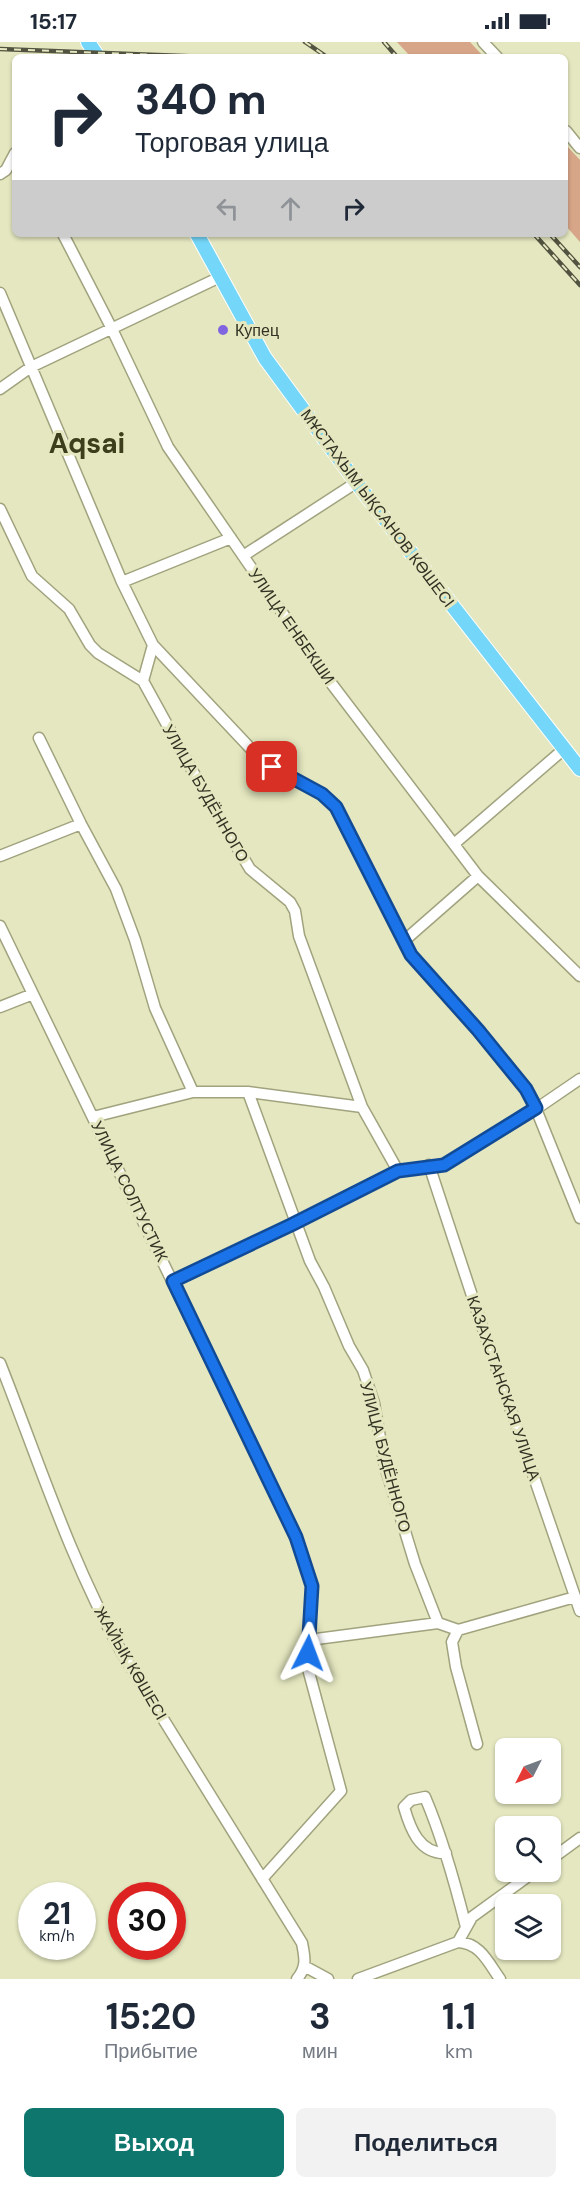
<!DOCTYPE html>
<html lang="ru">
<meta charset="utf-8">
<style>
body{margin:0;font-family:"DM Sans",sans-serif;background:#f2f2f3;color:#1f2937;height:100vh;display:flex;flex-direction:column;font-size:22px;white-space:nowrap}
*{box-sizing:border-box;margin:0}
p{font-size:20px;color:#747a83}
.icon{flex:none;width:33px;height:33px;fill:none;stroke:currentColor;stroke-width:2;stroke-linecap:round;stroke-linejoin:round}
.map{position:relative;height:1937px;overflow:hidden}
.sheet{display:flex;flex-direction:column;background:#fff;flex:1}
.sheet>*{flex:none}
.banner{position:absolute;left:12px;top:12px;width:556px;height:183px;border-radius:9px;box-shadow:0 2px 4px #0004;background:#fff;color:#1f2937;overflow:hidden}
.needle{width:39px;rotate:228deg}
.buttons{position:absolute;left:495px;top:1696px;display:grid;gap:12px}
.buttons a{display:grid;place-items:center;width:66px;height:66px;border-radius:9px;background:#fff;box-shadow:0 2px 4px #0004;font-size:30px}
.speed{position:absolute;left:18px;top:1840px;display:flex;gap:12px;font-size:30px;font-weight:700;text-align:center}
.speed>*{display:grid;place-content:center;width:78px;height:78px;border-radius:50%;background:#fff;box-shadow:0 2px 4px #0004;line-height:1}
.speed small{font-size:15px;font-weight:400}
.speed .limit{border:9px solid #d22;background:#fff;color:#111}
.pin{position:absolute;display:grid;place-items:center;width:51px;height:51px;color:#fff;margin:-26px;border-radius:12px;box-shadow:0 3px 9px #0006}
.me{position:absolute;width:66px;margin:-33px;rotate:3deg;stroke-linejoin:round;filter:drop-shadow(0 0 4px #0008)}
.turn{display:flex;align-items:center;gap:21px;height:126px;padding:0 24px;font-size:27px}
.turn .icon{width:78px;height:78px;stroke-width:2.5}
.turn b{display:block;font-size:42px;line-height:51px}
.lanes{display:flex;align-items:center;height:57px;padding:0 24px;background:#0003;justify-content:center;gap:30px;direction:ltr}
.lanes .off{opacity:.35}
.eta{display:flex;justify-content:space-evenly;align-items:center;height:102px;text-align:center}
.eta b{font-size:36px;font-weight:700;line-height:42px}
.action{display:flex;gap:12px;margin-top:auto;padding:12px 24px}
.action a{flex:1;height:69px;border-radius:9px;background:#0f766e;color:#fff;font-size:24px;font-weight:700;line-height:69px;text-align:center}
.action a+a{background:#f2f2f3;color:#1f2937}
.status{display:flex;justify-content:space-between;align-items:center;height:42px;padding:0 30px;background:#fff;direction:ltr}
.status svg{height:16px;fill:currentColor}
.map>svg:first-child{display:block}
</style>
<div class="status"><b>15:17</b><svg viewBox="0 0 49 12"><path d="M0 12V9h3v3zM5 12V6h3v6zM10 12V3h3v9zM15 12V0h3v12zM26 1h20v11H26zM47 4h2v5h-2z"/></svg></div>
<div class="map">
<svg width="580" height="1937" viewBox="0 0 580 1937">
<rect width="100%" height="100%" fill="#e4e7bf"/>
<path fill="#d7a588" d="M397,0H470L484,15H411Z
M566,103L580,118V200L566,184Z"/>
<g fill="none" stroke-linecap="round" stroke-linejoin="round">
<g stroke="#a1a37e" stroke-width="13">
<path id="minor" d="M483,0L497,15
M566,89L580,106
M0,132L6,128L15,111
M63,192L111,285L168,405L328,637L478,834L580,934
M0,251L122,540L153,603L251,707L272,725L322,752L336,765L411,913L478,988L526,1047L536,1067L580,1176
M0,347L31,325L220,235
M0,467L32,534L69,567L90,603L98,611L143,639L203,748L250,827L290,860L295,869L299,894L362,1065
M243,514L357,440
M122,540L231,496
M143,639L153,603
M39,696L81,782L116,847L135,898L155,966L193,1050
M454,802L564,707
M0,814L81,782
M0,884L296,1495L312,1543L307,1623L341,1749L262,1837
M405,898L478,834
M0,965L33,952
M248,1050L310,1219L324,1245L349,1304L363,1328L374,1361L385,1424L415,1522L438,1581
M93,1075L193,1050H248L362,1065L398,1129
M429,1123L481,1281L580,1569
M173,1239L291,1183L398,1129L444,1123L536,1067L580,1037
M0,1321C38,1417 70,1518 121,1609L302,1901C305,1916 307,1925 297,1937
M458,1588L452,1600L456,1625L477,1702
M309,1598L438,1581L458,1588L575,1555
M446,1811C419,1812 410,1786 404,1765L411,1758L425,1755C443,1797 455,1841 466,1885
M550,1818L580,1796
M458,1900L472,1875L534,1830
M304,1924L328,1937
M358,1937L458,1900C480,1901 488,1920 500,1937"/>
</g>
<g stroke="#fff" stroke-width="16">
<path id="major" d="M88,0L98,15
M197,192L265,316L362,448L580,727"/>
</g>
<use href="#minor" stroke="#fff" stroke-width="10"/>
<use href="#major" stroke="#74d6f8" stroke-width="14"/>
<g stroke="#525340" stroke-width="4.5">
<path id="rail" d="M305,0L327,15
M384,0L397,15
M0,7L209,15
M534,192L580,243
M550,192L580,225"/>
</g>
<use href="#rail" stroke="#e4e7bf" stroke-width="2" stroke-dasharray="7" stroke-linecap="butt"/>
</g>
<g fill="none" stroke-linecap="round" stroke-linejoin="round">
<g stroke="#114b97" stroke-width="15">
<path id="route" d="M272,725L322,752L336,765L411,913L478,988L526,1047L536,1066L444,1123L398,1129L291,1183L173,1239L296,1495L312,1544L308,1611"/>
</g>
<use href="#route" stroke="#1a73e8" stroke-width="10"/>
</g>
<circle fill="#8165e0" stroke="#e4e7bf" stroke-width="2" cx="223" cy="288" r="6"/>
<g text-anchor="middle" stroke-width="6" stroke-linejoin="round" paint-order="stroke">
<g font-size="16" fill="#313223" stroke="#e4e7bf" text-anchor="start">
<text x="235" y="294">Купец</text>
</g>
<g font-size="16" fill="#313223" stroke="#e4e7bf">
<text transform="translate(378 466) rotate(53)" y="6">МҰСТАХЫМ ЫҚСАНОВ КӨШЕСІ</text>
<text transform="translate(292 584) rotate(55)" y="6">УЛИЦА ЕНБЕКШИ</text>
<text transform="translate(206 751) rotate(60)" y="6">УЛИЦА БУДЁННОГО</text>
<text transform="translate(130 1149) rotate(64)" y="6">УЛИЦА СОЛТУСТИК</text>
<text transform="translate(504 1346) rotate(71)" y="6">КАЗАХСТАНСКАЯ УЛИЦА</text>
<text transform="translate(386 1415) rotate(75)" y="6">УЛИЦА БУДЁННОГО</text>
<text transform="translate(131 1621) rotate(60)" y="6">ЖАЙЫҚ КӨШЕСІ</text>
</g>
<g font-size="28" font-weight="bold" fill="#3d3e1c" stroke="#e4e7bf">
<text x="87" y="411">Aqsai</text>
</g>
</g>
</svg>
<div class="buttons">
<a><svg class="needle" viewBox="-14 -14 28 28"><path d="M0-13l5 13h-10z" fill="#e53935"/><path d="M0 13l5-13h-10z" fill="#747a83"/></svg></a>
<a><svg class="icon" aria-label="search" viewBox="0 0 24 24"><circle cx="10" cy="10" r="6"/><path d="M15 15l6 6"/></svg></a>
<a><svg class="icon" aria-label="layers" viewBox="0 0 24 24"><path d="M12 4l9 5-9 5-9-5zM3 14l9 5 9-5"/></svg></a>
</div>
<div class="speed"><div>21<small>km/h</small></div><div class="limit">30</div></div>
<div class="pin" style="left:272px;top:725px;background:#d93025"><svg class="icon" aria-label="arrive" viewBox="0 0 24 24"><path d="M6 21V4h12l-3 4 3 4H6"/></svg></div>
<svg class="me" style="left:308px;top:1611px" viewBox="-20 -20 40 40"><path d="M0-17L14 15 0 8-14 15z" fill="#1a73e8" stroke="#fff" stroke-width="4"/></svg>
<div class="banner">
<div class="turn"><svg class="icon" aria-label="right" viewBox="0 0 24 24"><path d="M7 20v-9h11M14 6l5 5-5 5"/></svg><div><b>340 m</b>Торговая улица</div></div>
<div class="lanes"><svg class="icon off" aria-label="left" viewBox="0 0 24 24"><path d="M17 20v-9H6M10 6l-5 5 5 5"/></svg><svg class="icon off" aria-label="ahead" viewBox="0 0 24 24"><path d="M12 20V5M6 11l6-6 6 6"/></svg><svg class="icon" aria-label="right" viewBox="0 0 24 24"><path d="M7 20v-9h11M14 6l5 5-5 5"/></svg></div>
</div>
</div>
<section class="sheet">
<div class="eta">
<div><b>15:20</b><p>Прибытие</p></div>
<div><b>3</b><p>мин</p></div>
<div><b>1.1</b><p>km</p></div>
</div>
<div class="action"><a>Выход</a><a>Поделиться</a></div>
</section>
